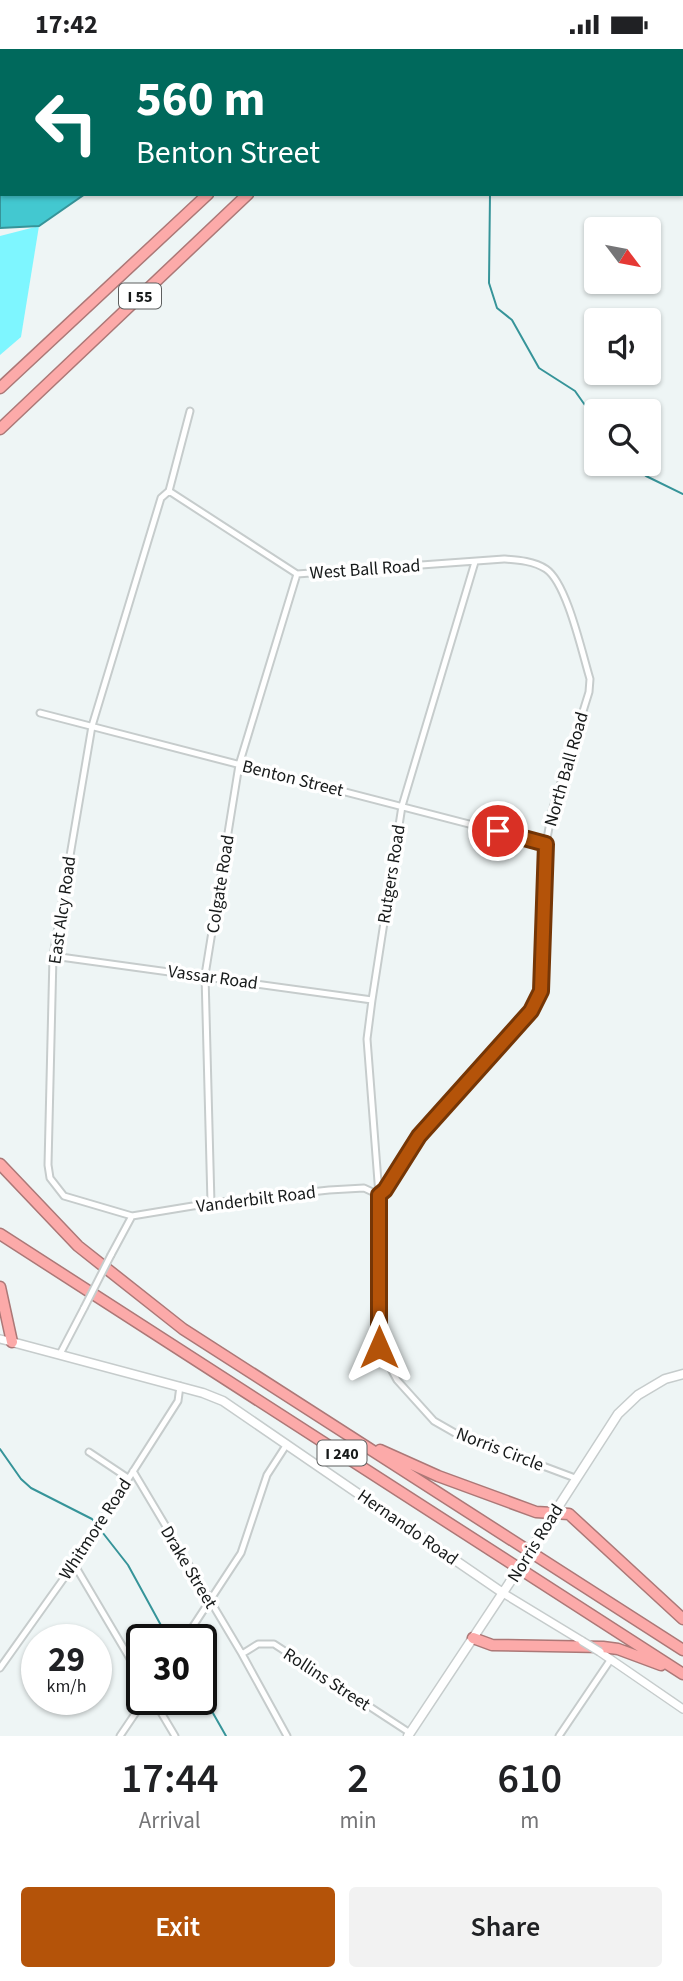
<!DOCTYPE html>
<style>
body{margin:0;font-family:"Source Sans 3",sans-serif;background:#f2f2f2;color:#202124;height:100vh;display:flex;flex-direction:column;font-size:26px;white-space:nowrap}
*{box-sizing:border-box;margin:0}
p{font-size:23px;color:#757577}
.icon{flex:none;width:38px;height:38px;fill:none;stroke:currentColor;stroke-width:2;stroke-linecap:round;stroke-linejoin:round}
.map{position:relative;height:1687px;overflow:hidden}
.sheet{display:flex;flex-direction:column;background:#fff;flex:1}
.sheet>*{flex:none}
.top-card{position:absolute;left:0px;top:0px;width:684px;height:147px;box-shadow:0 2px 5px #0004;background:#00695c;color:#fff;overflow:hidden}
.needle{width:46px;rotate:122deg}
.controls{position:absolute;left:584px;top:168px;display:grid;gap:14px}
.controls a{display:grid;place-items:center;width:77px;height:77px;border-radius:7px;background:#fff;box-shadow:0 2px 5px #0004;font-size:35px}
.speed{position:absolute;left:21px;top:1575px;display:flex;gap:14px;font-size:35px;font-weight:700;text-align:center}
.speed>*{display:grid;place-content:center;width:91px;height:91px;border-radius:50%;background:#fff;box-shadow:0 2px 5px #0004;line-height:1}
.speed small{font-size:18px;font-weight:400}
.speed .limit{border:4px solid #111;border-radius:10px;background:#fff;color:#111}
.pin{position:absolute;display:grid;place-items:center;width:60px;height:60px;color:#fff;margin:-30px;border:4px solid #fff;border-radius:50%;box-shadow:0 2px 7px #0007}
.me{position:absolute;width:77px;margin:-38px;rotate:0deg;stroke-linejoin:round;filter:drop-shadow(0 0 5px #0008)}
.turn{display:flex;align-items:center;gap:24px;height:147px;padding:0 21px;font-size:32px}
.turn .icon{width:91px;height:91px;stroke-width:2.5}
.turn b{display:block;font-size:49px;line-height:60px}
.eta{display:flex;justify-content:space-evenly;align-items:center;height:119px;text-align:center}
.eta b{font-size:42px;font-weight:600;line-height:49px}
.button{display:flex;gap:14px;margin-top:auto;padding:14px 21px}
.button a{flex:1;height:80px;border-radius:7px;background:#b45309;color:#fff;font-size:28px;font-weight:600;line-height:80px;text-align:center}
.button a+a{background:#f2f2f2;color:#202124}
.status{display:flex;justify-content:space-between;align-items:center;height:49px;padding:0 35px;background:#fff;direction:ltr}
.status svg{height:19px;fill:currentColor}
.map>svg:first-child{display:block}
</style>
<div class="status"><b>17:42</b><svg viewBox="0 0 49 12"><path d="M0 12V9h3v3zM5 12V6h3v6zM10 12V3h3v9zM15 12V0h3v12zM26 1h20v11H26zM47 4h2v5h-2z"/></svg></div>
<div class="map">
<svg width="683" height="1687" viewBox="0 0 683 1687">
<rect width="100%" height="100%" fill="#eef5f5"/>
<path fill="#7ef6ff" d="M39,177L21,288L0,306V187Z"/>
<path fill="#43c8d0" stroke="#369499" stroke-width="2" d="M0,114H2V145H85L39,177L0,179Z"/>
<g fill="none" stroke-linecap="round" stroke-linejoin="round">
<path stroke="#369499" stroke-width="2" d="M463,2V0
M490,145L489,234L497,259L512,271L539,319L575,342L587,359L597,388
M629,415L646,427L683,445
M0,1400L21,1430L31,1439L92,1470L96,1475
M99,1479L128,1516L169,1591
M201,1643L226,1687"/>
<g stroke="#c6cccc" stroke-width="9">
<path id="minor" d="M190,362L169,442L161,449L92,677L53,907L48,1116L50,1129L64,1147L132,1167L211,1154L329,1141L364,1139L379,1146
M169,442L297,525L504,510C518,511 534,512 546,520C567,534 582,604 590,630L589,643L552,762L546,795L541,942L531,962L419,1087L385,1141L379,1146V1298L397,1331L434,1372L455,1384L575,1429
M40,664L546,795
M53,907L372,951
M379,1146L367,990L372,951L402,757L475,513
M211,1154L205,926L239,716L297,525
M111,1206L132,1167
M60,1305L84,1259
M89,1403L128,1429
M133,1422L242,1605L287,1687
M74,1515L142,1630
M184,1591L241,1504L267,1426L287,1395
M242,1605L258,1595H274L410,1684
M0,1619L74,1515L178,1352L180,1337
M153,1650L175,1687
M120,1687L145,1650
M559,1687L611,1610"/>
</g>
<g stroke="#c6cccc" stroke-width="10">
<path id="tertiary" d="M0,1290L12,1293
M503,1544L582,1592
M600,1603L683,1660"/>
</g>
<g stroke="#c6cccc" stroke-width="11">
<path id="secondary" d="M12,1293L203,1344L223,1352L503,1544
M544,1480L618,1365L638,1346L665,1330L683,1325
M408,1687L510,1533"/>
</g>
<g stroke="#ac7877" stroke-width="13">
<path id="motorway" d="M361,2L363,0
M401,2L403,0
M0,339L208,145
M0,380L248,145
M0,1115L78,1197L183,1280L683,1601
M0,1185L683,1625
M0,1238L12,1293
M380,1401L438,1427L536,1463L569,1465L683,1570
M473,1589L492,1596L603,1598L618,1600L661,1616"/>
</g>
<use href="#minor" stroke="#fff" stroke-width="5"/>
<use href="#tertiary" stroke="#fff" stroke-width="7"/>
<use href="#secondary" stroke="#fff" stroke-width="8"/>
<use href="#motorway" stroke="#fcaaa9" stroke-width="10"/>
<g stroke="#c6cccc" stroke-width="9" stroke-linecap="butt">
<path id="minor-bridge" d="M84,1259L111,1206"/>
</g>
<g stroke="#c6cccc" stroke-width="10" stroke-linecap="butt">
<path id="tertiary-bridge" d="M582,1592L600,1603"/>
</g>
<g stroke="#c6cccc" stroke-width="11" stroke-linecap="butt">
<path id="secondary-bridge" d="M510,1533L544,1480"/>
</g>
<use href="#minor-bridge" stroke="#fff" stroke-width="5"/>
<use href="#tertiary-bridge" stroke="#fff" stroke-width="7"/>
<use href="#secondary-bridge" stroke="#fff" stroke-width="8"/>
</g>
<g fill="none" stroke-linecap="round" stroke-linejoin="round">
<g stroke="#753606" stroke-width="18">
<path id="route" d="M379,1298V1146L385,1141L419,1087L531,962L541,942L546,795L498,782"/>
</g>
<use href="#route" stroke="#b45309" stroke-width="12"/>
</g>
<g text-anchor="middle" stroke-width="7" stroke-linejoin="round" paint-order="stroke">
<g fill="#fff" stroke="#5d5f5f" stroke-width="2">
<rect x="119" y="234.5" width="42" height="25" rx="5"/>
<rect x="317.5" y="1391.5" width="49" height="25" rx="5"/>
</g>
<g font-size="16" font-weight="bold" fill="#171a1a">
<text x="140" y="253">I 55</text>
<text x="342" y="1410">I 240</text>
</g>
<g font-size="18" fill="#171a1a" stroke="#fff">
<text transform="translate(365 520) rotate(-4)" y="6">West Ball Road</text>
<text transform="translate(566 720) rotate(-74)" y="6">North Ball Road</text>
<text transform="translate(293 729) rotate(14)" y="6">Benton Street</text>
<text transform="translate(391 825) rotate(-81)" y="6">Rutgers Road</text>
<text transform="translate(220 835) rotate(-81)" y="6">Colgate Road</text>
<text transform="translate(62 861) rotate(-82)" y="6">East Alcy Road</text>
<text transform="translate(213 928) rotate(8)" y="6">Vassar Road</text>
<text transform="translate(256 1150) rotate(-7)" y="6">Vanderbilt Road</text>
<text transform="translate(500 1400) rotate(21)" y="6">Norris Circle</text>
<text transform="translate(408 1478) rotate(35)" y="6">Hernando Road</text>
<text transform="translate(95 1480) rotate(-57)" y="6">Whitmore Road</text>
<text transform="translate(535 1494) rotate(-58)" y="6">Norris Road</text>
<text transform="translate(189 1518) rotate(59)" y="6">Drake Street</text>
<text transform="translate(327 1630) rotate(33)" y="6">Rollins Street</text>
</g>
</g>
</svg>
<div class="controls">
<a><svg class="needle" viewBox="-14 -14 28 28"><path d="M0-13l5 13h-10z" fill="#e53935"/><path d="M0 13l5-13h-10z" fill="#757577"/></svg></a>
<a><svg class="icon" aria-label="sound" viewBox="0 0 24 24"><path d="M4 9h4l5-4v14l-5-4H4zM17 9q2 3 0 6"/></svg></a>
<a><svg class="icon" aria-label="search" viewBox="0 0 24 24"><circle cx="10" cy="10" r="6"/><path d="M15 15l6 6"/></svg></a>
</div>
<div class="speed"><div>29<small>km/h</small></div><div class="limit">30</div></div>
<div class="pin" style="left:498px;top:782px;background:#d93025"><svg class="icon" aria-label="arrive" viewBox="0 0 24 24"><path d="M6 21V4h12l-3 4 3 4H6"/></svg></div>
<svg class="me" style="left:379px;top:1298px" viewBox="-20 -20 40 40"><path d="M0-17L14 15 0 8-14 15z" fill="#b45309" stroke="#fff" stroke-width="4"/></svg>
<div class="top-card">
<div class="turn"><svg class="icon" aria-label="left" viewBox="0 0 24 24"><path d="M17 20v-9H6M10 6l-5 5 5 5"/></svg><div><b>560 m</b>Benton Street</div></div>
</div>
</div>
<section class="sheet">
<div class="eta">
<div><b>17:44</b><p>Arrival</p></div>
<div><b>2</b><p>min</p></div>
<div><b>610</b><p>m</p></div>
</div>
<div class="button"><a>Exit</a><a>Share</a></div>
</section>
